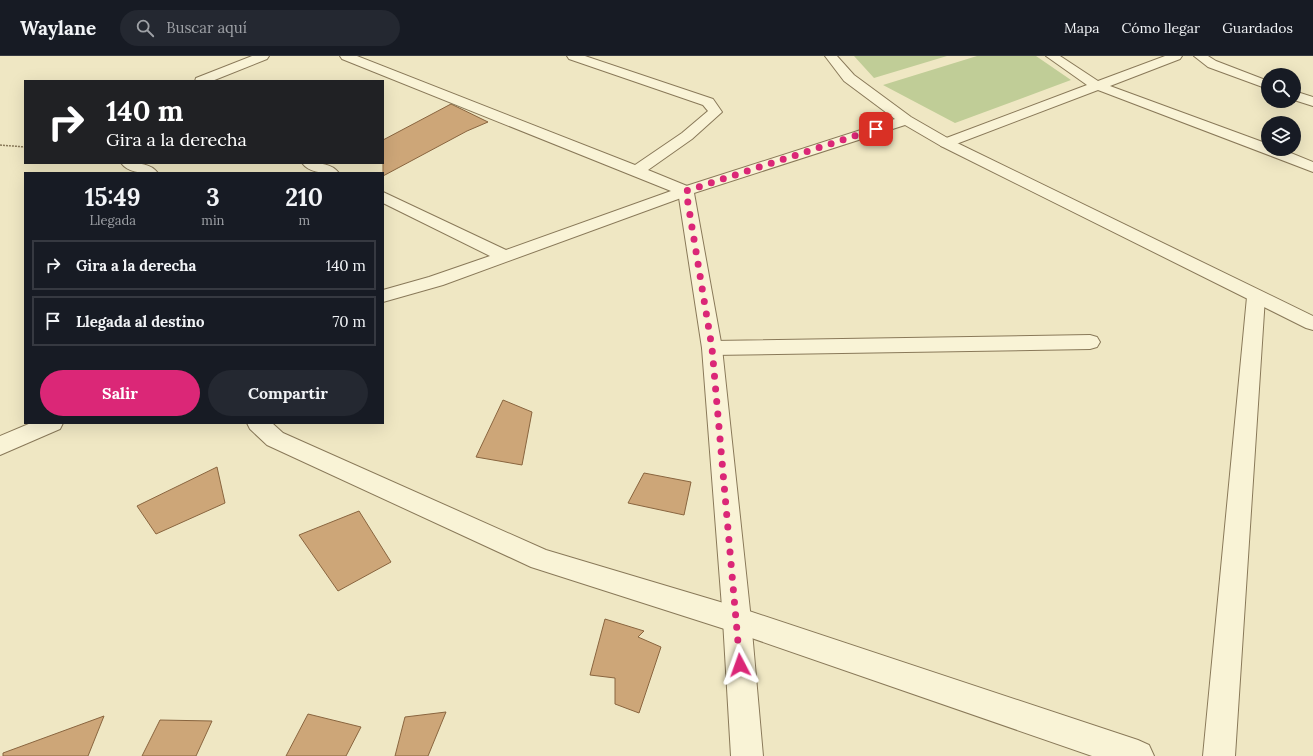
<!DOCTYPE html>
<html lang="es">
<meta charset="utf-8">
<style>
body{margin:0;font-family:Lora,serif;background:#242831;color:#f1f3f6;height:100vh;display:flex;flex-direction:column;font-size:15px;white-space:nowrap}
*{box-sizing:border-box;margin:0}
p{font-size:13px;color:#9ea1a6}
.icon{flex:none;width:22px;height:22px;fill:none;stroke:currentColor;stroke-width:2;stroke-linecap:round;stroke-linejoin:round}
.map{position:relative;flex:1;overflow:hidden}
.drawer{position:absolute;left:24px;top:116px;width:360px;height:252px;display:flex;flex-direction:column;background:#171b24;border-radius:0px;box-shadow:0 4px 16px #0002}
.drawer>*{flex:none}
.banner{position:absolute;left:24px;top:24px;width:360px;height:84px;border-radius:0px;box-shadow:0 4px 16px #0002;background:#202124;color:#fff;overflow:hidden}
.fabs{position:absolute;left:1261px;top:12px;display:grid;gap:8px}
.fabs a{display:grid;place-items:center;width:40px;height:40px;border-radius:50%;background:#171b24;box-shadow:0 4px 16px #0002;font-size:20px}
.pin{position:absolute;display:grid;place-items:center;width:34px;height:34px;color:#fff;margin:-17px;border-radius:8px;box-shadow:0 2px 6px #0006}
.me{position:absolute;width:44px;margin:-22px;rotate:356deg;stroke-linejoin:round;filter:drop-shadow(0 0 3px #0008)}
.turn{display:flex;align-items:center;gap:14px;height:84px;padding:0 16px;font-size:18px}
.turn .icon{width:52px;height:52px;stroke-width:2.5}
.turn b{display:block;font-size:28px;line-height:34px}
.eta{display:flex;justify-content:space-evenly;align-items:center;height:68px;text-align:center}
.eta b{font-size:24px;font-weight:800;line-height:28px}
.cta{display:flex;gap:8px;margin-top:auto;padding:8px 16px}
.cta a{flex:1;height:46px;border-radius:24px;background:#db2777;color:#fff;font-size:16px;font-weight:800;line-height:46px;text-align:center}
.cta a+a{background:#242831;color:#f1f3f6}
ul{padding:0;list-style:none}
li{display:flex;align-items:center;gap:12px;height:50px;margin:0 8px 6px;padding:0 8px;border:2px solid #363941;border-radius:0px}
li div{flex:1}
li b{display:block;font-size:15px}
li em{font-style:normal}
header{display:flex;align-items:center;gap:24px;box-sizing:border-box;height:56px;padding:0 20px;background:#171b24;border-bottom:1px solid #363941}
header strong{font-size:19px}
nav{display:flex;gap:22px;margin-inline-start:auto;font-size:14px}
.search{width:280px;height:36px;background:#242831;display:flex;align-items:center;gap:10px;box-sizing:border-box;padding:0 14px;border-radius:22px;color:#9ea1a6;font-size:15px}
.map>svg:first-child{display:block}
</style>
<header>
<strong>Waylane</strong>
<div class="search"><svg class="icon" aria-label="search" viewBox="0 0 24 24"><circle cx="10" cy="10" r="6"/><path d="M15 15l6 6"/></svg>Buscar aquí</div>
<nav><a>Mapa</a><a>Cómo llegar</a><a>Guardados</a></nav>
</header>
<div class="map">
<svg width="1313" height="700" viewBox="0 0 1313 700">
<rect width="100%" height="100%" fill="#efe7c3"/>
<path fill="#c0cd97" d="M854,0H947L874,22Z
M977,0H1036L1071,24L955,67L883,29Z"/>
<path fill="#cda678" stroke="#89653f" d="M451,48L488,66L467,75L383,120V84Z
M503,344L532,356L522,409L476,401Z
M217,411L225,447L156,478L137,450Z
M644,417L691,426L684,459L628,447Z
M359,455L391,506L338,535L299,479Z
M605,563L644,575L638,581L661,591L639,657L615,648V622L590,619Z
M446,656L428,700H395L405,661Z
M308,658L361,671L346,700H286Z
M104,660L88,700H3V697Z
M160,664L212,665L196,700H142Z"/>
<g fill="none" stroke-linecap="round" stroke-linejoin="round">
<g stroke="#897959" stroke-width="2">
<path id="minor" d="M252,0H269L267,3L212,25H195L196,22Z
M340,0H357L635,109L682,77L708,55L703,49L569,3L567,0H585L713,43L722,56L692,83L648,114L692,132L694,135L692,138L443,229L383,246V234L429,221L490,200L383,147V136L506,194L671,135L342,3Z
M1046,0H1060L1098,25L1165,0H1182L1180,3L1110,30L1268,88V93H1281L1313,106V116L1098,34L951,90L946,91L941,90L939,87L941,84L1087,29Z
M1194,0H1208L1216,5L1268,25V33L1208,11Z
M1294,35L1313,41V50L1294,44Z
M121,107C134,107 150,106 158,117C145,117 129,118 121,107Z
M302,107C315,107 331,106 339,117C326,117 310,118 302,107Z
M1256,235L1263,237L1265,241L1235,700H1203L1247,241L1249,237Z
M1090,279L1097,281L1100,286L1097,291L1090,293L712,299L705,297L702,292L705,287L712,285Z
M31,367H63L60,373L0,399V380Z
M247,367H272L283,377L546,494L737,551L1138,684L1149,689L1154,700H1092L737,577L531,511L267,389L250,373Z"/>
</g>
<g stroke="#897959" stroke-width="2">
<path id="tertiary" d="M825,0H837L854,19L911,61L951,84L1313,260V274L1306,272L941,90L905,69L694,137L722,292L751,564L763,700H731L723,564L702,292L678,135L680,132L895,63L844,25Z"/>
</g>
<path stroke="#897959" stroke-width="1.5" stroke-dasharray="2 1" stroke-linecap="butt" d="M0,89L25,91"/>
<use href="#minor" fill="#f9f3d6" fill-rule="evenodd"/>
<use href="#tertiary" fill="#f9f3d6" fill-rule="evenodd"/>
</g>
<g fill="none" stroke-linecap="round" stroke-linejoin="round">
<path stroke="#db2777" stroke-width="7" stroke-dasharray="0 12.6" d="M740,609L712,292L686,135L876,73"/>
</g>
</svg>
<div class="fabs">
<a><svg class="icon" aria-label="search" viewBox="0 0 24 24"><circle cx="10" cy="10" r="6"/><path d="M15 15l6 6"/></svg></a>
<a><svg class="icon" aria-label="layers" viewBox="0 0 24 24"><path d="M12 4l9 5-9 5-9-5zM3 14l9 5 9-5"/></svg></a>
</div>
<div class="pin" style="left:876px;top:73px;background:#d93025"><svg class="icon" aria-label="arrive" viewBox="0 0 24 24"><path d="M6 21V4h12l-3 4 3 4H6"/></svg></div>
<svg class="me" style="left:740px;top:609px" viewBox="-20 -20 40 40"><path d="M0-17L14 15 0 8-14 15z" fill="#db2777" stroke="#fff" stroke-width="4"/></svg>
<div class="banner">
<div class="turn"><svg class="icon" aria-label="right" viewBox="0 0 24 24"><path d="M7 20v-9h11M14 6l5 5-5 5"/></svg><div><b>140 m</b>Gira a la derecha</div></div>
</div>
<section class="drawer">
<div class="eta">
<div><b>15:49</b><p>Llegada</p></div>
<div><b>3</b><p>min</p></div>
<div><b>210</b><p>m</p></div>
</div>
<ul>
<li><svg class="icon" aria-label="right" viewBox="0 0 24 24"><path d="M7 20v-9h11M14 6l5 5-5 5"/></svg><div><b>Gira a la derecha</b></div><em>140 m</em></li>
<li><svg class="icon" aria-label="arrive" viewBox="0 0 24 24"><path d="M6 21V4h12l-3 4 3 4H6"/></svg><div><b>Llegada al destino</b></div><em>70 m</em></li>
</ul>
<div class="cta"><a>Salir</a><a>Compartir</a></div>
</section>
</div>
